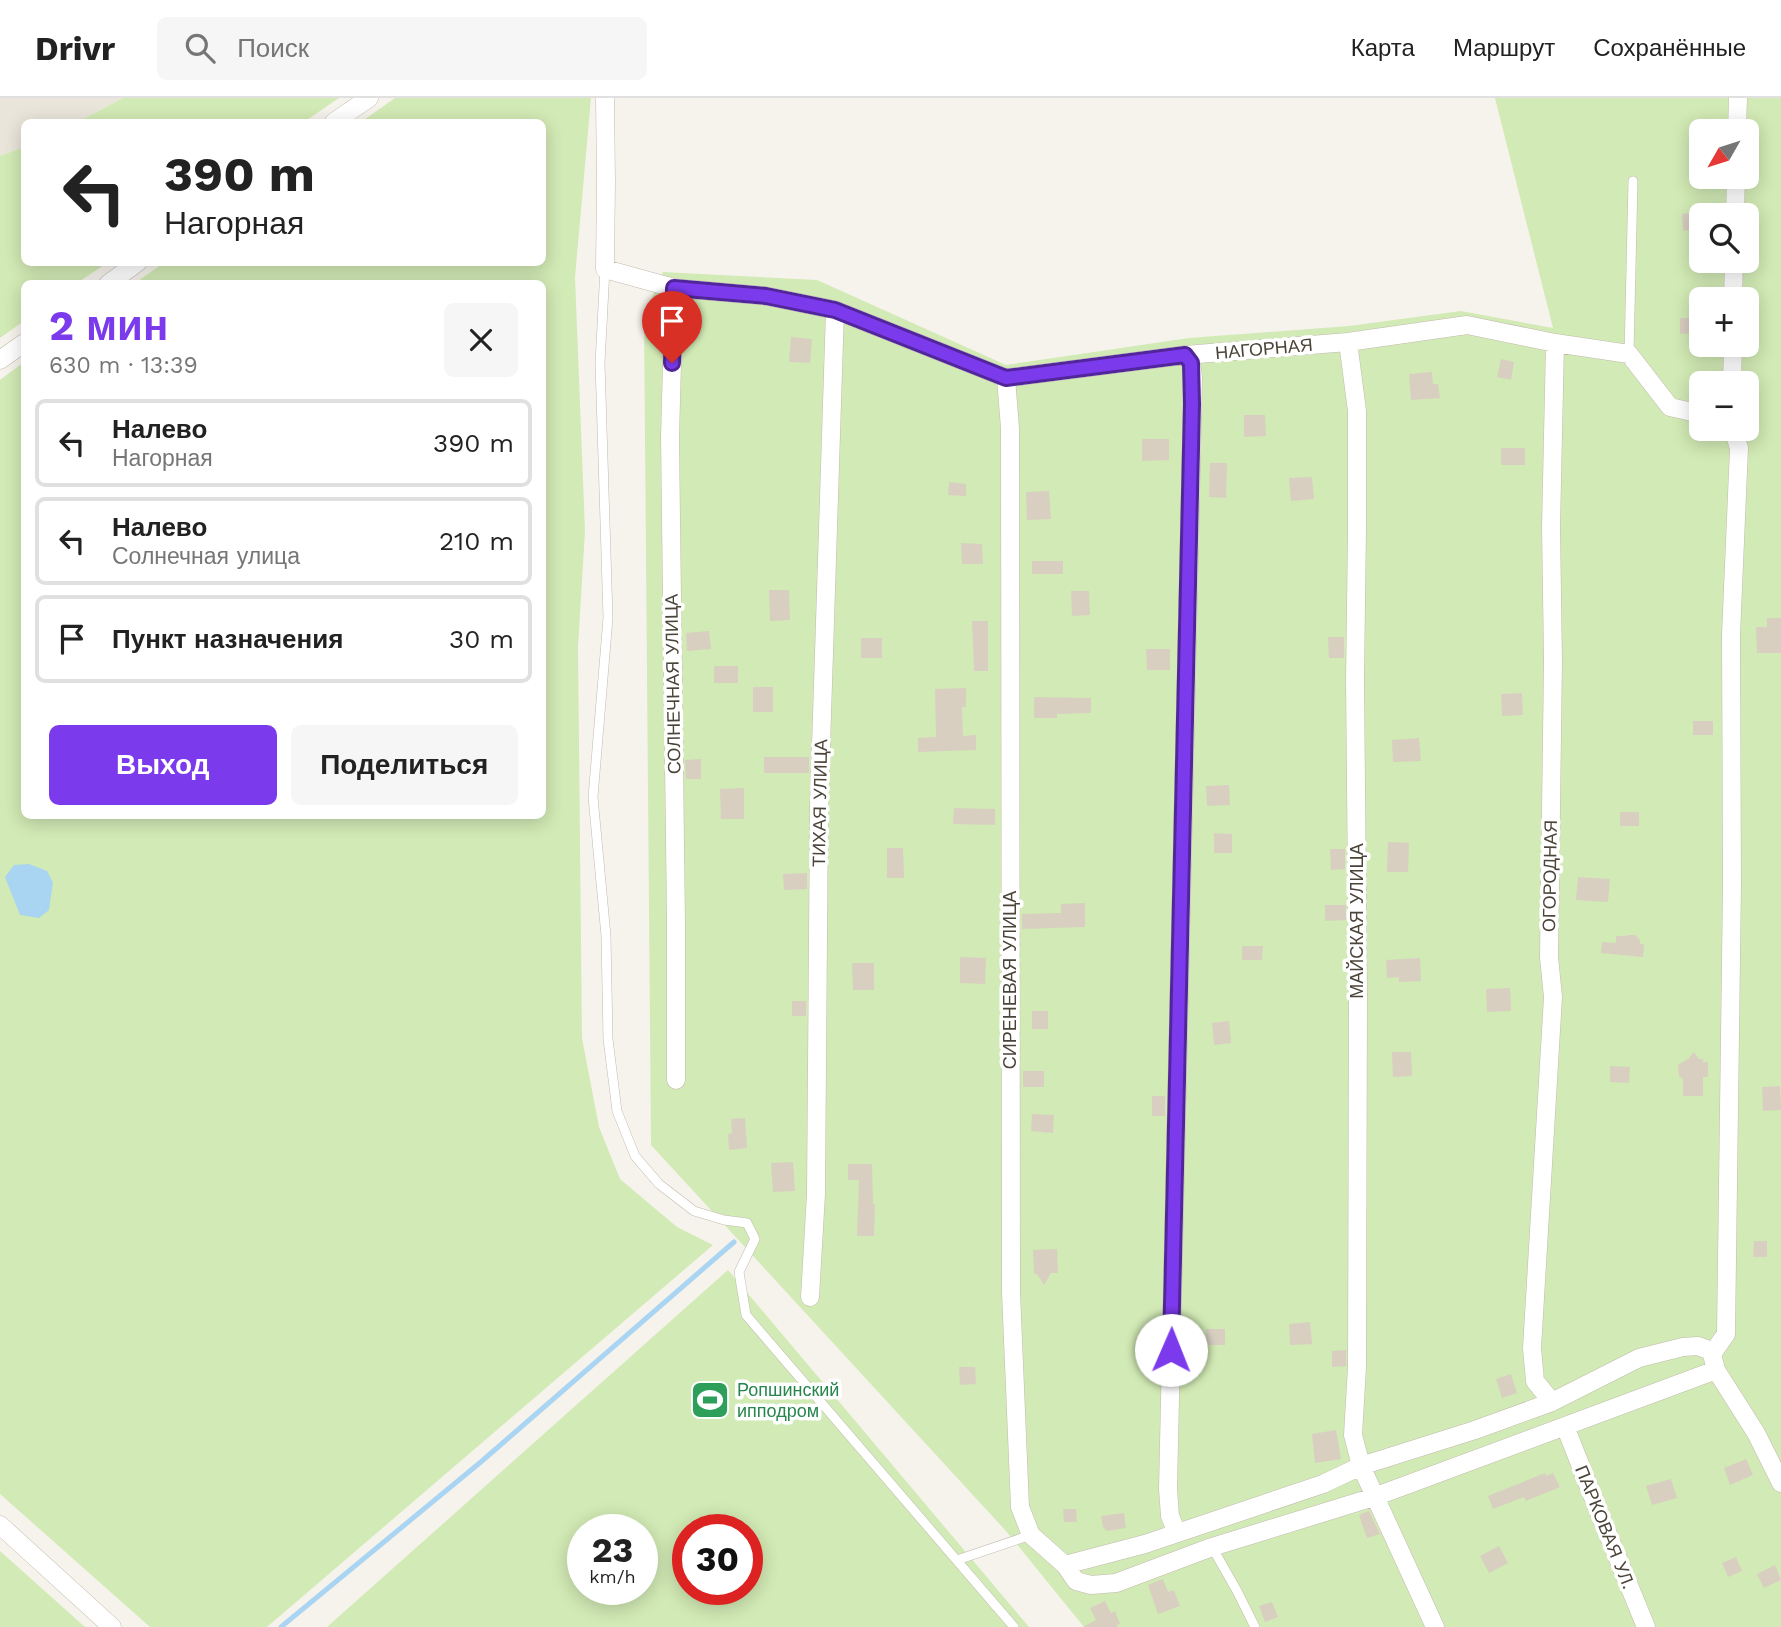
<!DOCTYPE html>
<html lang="ru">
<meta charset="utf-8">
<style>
body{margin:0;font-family:"Work Sans",sans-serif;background:#f6f6f6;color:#222;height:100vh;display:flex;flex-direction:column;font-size:26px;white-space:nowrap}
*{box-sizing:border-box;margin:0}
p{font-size:23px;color:#767676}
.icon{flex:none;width:38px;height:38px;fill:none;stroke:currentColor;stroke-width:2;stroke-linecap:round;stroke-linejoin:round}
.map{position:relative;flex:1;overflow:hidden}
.panel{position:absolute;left:21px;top:182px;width:525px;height:539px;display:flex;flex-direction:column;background:#fff;border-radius:10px;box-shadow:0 4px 18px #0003}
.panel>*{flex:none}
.hud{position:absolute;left:21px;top:21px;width:525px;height:147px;border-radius:10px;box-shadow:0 4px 18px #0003;background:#fff;color:#222;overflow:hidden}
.needle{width:46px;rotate:231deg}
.tools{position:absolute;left:1689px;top:21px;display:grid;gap:14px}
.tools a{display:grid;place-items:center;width:70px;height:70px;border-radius:10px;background:#fff;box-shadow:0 4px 18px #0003;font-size:35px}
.speed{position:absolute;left:567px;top:1416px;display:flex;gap:14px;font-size:35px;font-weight:700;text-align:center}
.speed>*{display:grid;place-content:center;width:91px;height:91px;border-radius:50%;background:#fff;box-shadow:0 4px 18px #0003;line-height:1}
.speed small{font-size:18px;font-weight:400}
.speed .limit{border:10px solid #d22;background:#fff;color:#111}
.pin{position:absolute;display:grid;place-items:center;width:60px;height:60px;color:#fff;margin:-72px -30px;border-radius:50% 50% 50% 0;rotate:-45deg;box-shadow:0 0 7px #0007}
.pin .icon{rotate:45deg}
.me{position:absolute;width:77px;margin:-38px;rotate:1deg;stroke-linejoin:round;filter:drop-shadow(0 0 5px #0008)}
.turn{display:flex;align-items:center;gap:24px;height:147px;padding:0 28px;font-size:32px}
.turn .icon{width:91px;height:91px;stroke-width:2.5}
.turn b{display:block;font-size:49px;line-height:60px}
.round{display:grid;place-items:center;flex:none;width:74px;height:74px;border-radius:10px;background:#f6f6f6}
.headline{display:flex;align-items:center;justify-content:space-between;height:119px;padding:0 28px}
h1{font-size:42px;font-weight:700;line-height:52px;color:#7c3aed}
.primary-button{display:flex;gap:14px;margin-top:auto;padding:14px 28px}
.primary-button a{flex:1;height:80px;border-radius:10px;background:#7c3aed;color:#fff;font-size:28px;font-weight:700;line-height:80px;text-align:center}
.primary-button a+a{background:#f6f6f6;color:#222}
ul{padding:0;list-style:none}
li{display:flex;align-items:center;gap:21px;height:88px;margin:0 14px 10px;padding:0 14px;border:4px solid #e0e0e0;border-radius:10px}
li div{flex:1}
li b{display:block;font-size:26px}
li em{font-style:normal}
header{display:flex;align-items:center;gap:42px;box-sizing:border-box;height:98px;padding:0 35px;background:#fff;border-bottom:2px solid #e0e0e0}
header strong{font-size:33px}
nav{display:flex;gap:38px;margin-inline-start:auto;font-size:24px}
.search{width:490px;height:63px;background:#f6f6f6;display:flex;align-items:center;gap:18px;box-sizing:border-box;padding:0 24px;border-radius:10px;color:#767676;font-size:26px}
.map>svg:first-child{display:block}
</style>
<header>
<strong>Drivr</strong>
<div class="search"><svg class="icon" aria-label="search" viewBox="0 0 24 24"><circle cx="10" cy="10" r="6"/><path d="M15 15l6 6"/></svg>Поиск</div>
<nav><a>Карта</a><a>Маршрут</a><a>Сохранённые</a></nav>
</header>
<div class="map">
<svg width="1781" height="1529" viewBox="0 0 1781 1529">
<rect width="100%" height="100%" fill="#f6f3ec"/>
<path fill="#eae5da" d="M0,0H123L78,24H24V49L0,58Z"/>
<path fill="#d2eab5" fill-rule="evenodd" d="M123,0H339L304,24H78Z
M395,0H591L575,179L585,433L578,549L582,940L599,1029L620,1081L677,1129L713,1147L267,1529H150L0,1396V282L24,264V718H542V186L135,185L165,164H542V24H361Z
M1495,0H1781V1529H1084L1006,1433L651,1047L644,219L663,174L817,182L1006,267L1189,240L1349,228L1461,213L1553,230ZM1701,33H1746V79H1701ZM1701,117H1746V163H1701ZM1701,201H1746V247H1701ZM1701,285H1746V331H1701Z
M24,49V164L107,165L77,185L24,186V223L0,240V58Z
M728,1172L1029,1529H327ZM583,1432H642V1491H583ZM688,1432H747V1491H688Z
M0,1453L85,1529H0Z"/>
<path fill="#a9d4f2" d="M29,766L47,773L53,784L49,812L39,820L20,817L5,779L14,767Z"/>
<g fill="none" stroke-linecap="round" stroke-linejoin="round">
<path stroke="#a9d4f2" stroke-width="5" d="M281,1529L482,1363L734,1144"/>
</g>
<path fill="#d8cfc1" d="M1695,114L1696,117L1701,116V131L1683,133L1682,116Z
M1680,220H1695V235L1680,236Z
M791,239L812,241L810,265L789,264Z
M1501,261L1514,264L1511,282L1497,279Z
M1432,274L1433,286H1438L1440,300L1411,302L1409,276Z
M1244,317H1265L1266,338L1244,339Z
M1142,341H1169V362L1142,363Z
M1501,350H1525V367H1501Z
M1210,365H1227L1226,400L1209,399Z
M1312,379L1314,401L1291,403L1289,380Z
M949,384L966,386V398L948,397Z
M1049,393L1051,421L1027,422L1026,394Z
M961,445L982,446L983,466H962Z
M1032,463H1063V476H1032Z
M769,492H789L790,522L770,523Z
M1071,493H1089L1090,517L1072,518Z
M1767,520H1781V555H1757L1756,529H1767Z
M972,523H988V573H974Z
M709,533L711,551L687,553L686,535Z
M1328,539H1344V560H1329Z
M861,540H882V560H861Z
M1146,551H1170V572H1147Z
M714,568H738V585H714Z
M753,589H773V614H753Z
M966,590V609H962L963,638L976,637V652L918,654V640L936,639L935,591Z
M1522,595L1523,617L1502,618L1501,596Z
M1034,599L1091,600V615L1057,616V620H1034Z
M1693,623H1713V637H1693Z
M1419,640L1421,663L1393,664L1392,642Z
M764,659H809V675H764Z
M701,661V681H686L685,662Z
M1229,687L1230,707L1207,708L1206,688Z
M744,690V721H721L720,691Z
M954,710L995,711V727L953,726Z
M1620,714H1639V728H1620Z
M1214,735L1232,736V755H1214Z
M1388,744L1409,745L1408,774H1387Z
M887,750H903L904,780H887Z
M1330,751H1345V771L1331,772Z
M807,775V791L784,792L783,776Z
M1578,779L1610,781L1608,804L1576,802Z
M1085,805V829L1022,831V816L1061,815V806Z
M1325,807H1346V822L1325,823Z
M1628,837H1635L1640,842V846H1644L1643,859L1601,855L1602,844L1616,845V838H1626Z
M1242,848H1263L1262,862H1242Z
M960,859L986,860L985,886L960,885Z
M1420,860L1421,883L1399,884V879L1387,880L1386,862Z
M852,865H874V892H853Z
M1510,890L1511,913L1487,914L1486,891Z
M792,903H806V918H792Z
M1032,913H1048V931H1032Z
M1229,923L1231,945L1214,947L1212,925Z
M1392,954H1411L1412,978L1393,979Z
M1694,954L1699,961H1703V964H1708V979H1703V998H1683V981L1679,978L1678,967L1688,961Z
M1610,968L1630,969L1629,985L1610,984Z
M1023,973H1044V989H1023Z
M1780,988L1781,1012L1763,1013L1762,989Z
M1152,998H1165V1018H1152Z
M1032,1016L1054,1017L1053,1035L1031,1033Z
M745,1020L747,1050L729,1052L728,1036L732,1035L731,1021Z
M793,1064L795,1093L773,1094L771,1065Z
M848,1066H872L873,1106H875L874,1138H857L859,1082H848Z
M1754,1143H1767V1159H1753Z
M1057,1151L1058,1175H1051L1044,1187L1037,1176H1034L1033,1152Z
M1310,1224L1312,1246L1290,1247L1289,1226Z
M1206,1231H1225V1247H1206Z
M1346,1252V1268L1332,1269V1253Z
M959,1269H975L976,1286L960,1287Z
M1511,1276L1517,1295L1502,1300L1496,1281Z
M1336,1332L1341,1361L1315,1365L1312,1336Z
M1746,1361L1753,1377L1730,1387L1724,1370Z
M1545,1375L1546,1378L1553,1375L1560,1389L1526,1403L1524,1399L1493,1411L1488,1398Z
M1671,1381L1677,1400L1652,1407L1646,1388Z
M1063,1411H1076L1077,1424H1064Z
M1369,1413L1380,1436L1367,1440L1359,1417Z
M1124,1415L1126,1430L1107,1433L1103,1429L1101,1418Z
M1499,1448L1508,1465L1489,1475L1480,1458Z
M1736,1459L1742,1473L1728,1479L1722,1465Z
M1775,1467L1781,1482L1764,1490L1757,1476Z
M1163,1481L1168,1494L1174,1492L1180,1508L1158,1516L1148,1487Z
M1105,1503L1111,1515L1115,1513L1120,1526L1117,1527L1118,1529H1083L1096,1522L1090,1510Z
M1272,1504L1278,1519L1265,1524L1259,1508Z"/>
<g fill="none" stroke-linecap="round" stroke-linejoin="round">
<g stroke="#c2bbae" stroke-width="10">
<path id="service" d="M605,171L600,265L608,520L593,699L606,838L608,941L617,1013L635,1058L659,1086L694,1113L724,1122L747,1125L755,1141L739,1174L746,1217L1014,1529
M1629,256L1633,83
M1212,1449L1237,1493L1255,1529
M957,1462L1031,1437"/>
</g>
<g stroke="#c2bbae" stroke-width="19">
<path id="minor" d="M605,0L606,83L605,171L674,190L766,198L835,212L1006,280L1185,257L1348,244L1467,227L1555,245L1629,256L1670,309L1701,316
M334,24L369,0
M1737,33L1738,0
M1735,117L1736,79
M108,186L138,164
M674,190L670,340L676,824V982
M1733,201L1734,163
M1348,244L1357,313V432L1355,582L1358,899L1357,1269L1353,1337L1361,1368L1435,1529
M0,262L24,245
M1006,280L1010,330L1011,1194L1020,1409L1031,1437L1065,1467L1076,1483L1091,1487L1116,1485L1212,1449L1374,1399L1716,1272
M1732,285L1733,247
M1733,331L1739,350L1731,537L1732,787L1726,1236L1712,1256L1716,1272L1756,1335L1781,1385
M810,1199L816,1096L819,711L835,212
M1552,1304L1535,1283L1532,1250L1553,899L1549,859L1553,563L1551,429L1555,245
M1565,1328L1598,1412L1646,1529
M0,1427L112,1529
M1177,1435L1170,1418L1168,1391L1193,279L1191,265L1185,257
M1065,1467L1145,1446L1323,1386L1361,1368L1475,1332L1552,1304L1639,1260L1683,1249L1698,1248L1714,1254"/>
</g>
<use href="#service" stroke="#fff" stroke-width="9"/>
<use href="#minor" stroke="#fff" stroke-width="18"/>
</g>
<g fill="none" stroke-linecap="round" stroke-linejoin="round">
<g stroke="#51269a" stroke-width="18">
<path id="route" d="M672,265L674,190L766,198L835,212L1006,280L1185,257L1191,265L1192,306L1171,1252"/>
</g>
<use href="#route" stroke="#7c3aed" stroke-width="12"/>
</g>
<defs>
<g id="stadium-square" transform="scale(2.0125)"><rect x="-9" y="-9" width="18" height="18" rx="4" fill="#2e9e5b" stroke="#fff"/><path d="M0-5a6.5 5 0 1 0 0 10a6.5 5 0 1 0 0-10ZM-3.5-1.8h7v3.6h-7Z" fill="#fff"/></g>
</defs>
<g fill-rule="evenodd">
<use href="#stadium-square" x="710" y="1302"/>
</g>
<g text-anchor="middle" stroke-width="7" stroke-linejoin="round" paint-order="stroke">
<g font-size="18" fill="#4b4439" stroke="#fff">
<text transform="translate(1264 251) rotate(-5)" y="6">НАГОРНАЯ</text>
<text transform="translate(673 586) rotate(-91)" y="6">СОЛНЕЧНАЯ УЛИЦА</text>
<text transform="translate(820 705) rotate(-89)" y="6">ТИХАЯ УЛИЦА</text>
<text transform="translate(1550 778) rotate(-89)" y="6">ОГОРОДНАЯ</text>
<text transform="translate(1357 823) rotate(-90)" y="6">МАЙСКАЯ УЛИЦА</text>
<text transform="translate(1010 882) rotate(-90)" y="6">СИРЕНЕВАЯ УЛИЦА</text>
<text transform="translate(1605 1429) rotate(68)" y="6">ПАРКОВАЯ УЛ.</text>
</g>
<g font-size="18" fill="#27864d" stroke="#fff" text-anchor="start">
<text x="737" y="1298">Ропшинский<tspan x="737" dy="21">ипподром</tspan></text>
</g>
</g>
</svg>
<div class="tools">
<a><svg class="needle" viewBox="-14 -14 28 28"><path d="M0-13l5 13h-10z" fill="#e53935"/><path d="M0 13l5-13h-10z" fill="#767676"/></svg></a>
<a><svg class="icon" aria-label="search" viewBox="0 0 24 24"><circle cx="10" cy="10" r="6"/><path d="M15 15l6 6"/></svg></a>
<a>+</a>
<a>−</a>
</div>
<div class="speed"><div>23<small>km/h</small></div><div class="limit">30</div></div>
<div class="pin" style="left:672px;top:265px;background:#d93025"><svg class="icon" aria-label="arrive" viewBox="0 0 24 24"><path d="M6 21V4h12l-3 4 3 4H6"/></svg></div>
<svg class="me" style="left:1171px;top:1252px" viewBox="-20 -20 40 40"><circle r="19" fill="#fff"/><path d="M0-13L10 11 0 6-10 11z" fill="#7c3aed"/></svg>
<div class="hud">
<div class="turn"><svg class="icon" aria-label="left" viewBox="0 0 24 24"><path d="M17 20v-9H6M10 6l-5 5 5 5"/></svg><div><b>390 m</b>Нагорная</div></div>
</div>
<section class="panel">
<div class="headline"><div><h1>2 мин</h1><p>630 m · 13:39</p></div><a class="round"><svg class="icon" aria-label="close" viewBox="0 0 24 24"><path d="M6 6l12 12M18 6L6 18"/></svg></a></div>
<ul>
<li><svg class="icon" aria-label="left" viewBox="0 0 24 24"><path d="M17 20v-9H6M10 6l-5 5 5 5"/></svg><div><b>Налево</b><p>Нагорная</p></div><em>390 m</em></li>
<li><svg class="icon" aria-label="left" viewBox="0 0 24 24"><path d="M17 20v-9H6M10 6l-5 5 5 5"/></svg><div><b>Налево</b><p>Солнечная улица</p></div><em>210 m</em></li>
<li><svg class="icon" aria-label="arrive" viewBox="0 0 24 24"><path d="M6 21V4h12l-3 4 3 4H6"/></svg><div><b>Пункт назначения</b></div><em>30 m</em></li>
</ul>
<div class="primary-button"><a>Выход</a><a>Поделиться</a></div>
</section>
</div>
